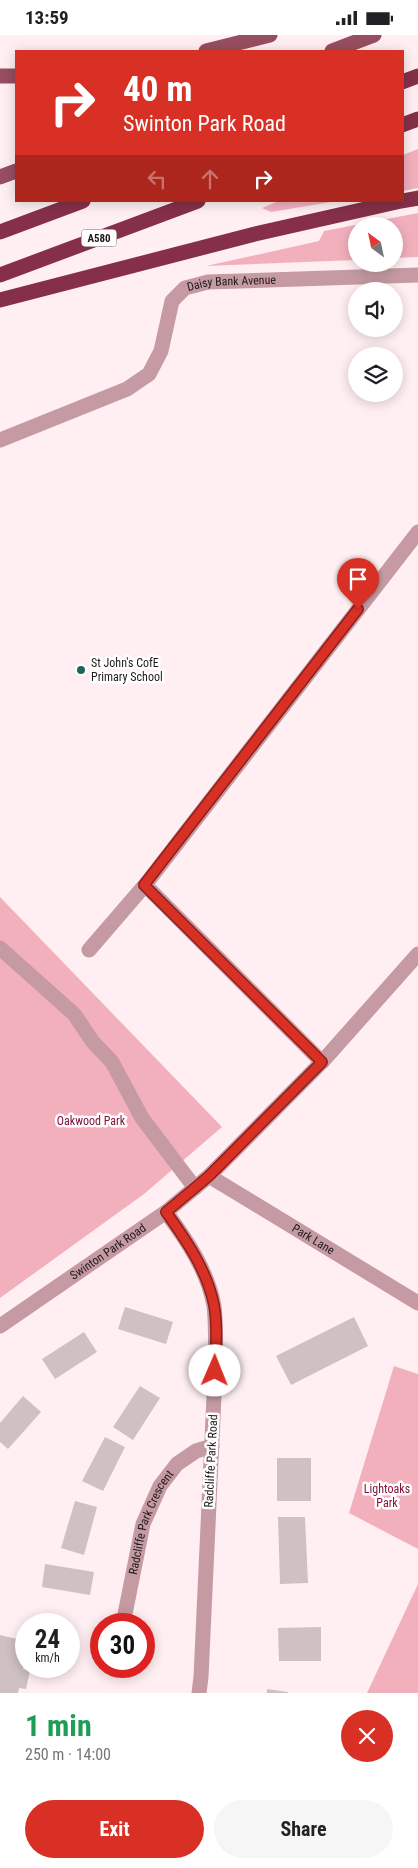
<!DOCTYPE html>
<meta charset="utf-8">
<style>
body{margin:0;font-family:"Roboto Condensed",sans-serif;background:#f6f6f6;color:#202124;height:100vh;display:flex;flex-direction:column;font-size:19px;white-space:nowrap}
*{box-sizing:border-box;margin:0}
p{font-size:16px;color:#757577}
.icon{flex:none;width:28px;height:28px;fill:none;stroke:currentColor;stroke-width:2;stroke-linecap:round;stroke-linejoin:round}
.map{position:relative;height:1658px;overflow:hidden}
.drawer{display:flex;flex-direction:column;background:#fff;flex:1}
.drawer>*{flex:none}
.hud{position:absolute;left:15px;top:15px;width:389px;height:152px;border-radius:0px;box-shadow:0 2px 12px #0003;background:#d93025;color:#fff;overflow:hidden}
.needle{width:32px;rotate:327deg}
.buttons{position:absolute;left:348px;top:182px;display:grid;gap:10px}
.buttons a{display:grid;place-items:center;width:55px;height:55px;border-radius:50%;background:#fff;box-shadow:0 2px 12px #0003;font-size:25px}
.speed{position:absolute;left:15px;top:1578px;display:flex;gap:10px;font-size:25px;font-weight:700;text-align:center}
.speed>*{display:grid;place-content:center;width:65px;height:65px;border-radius:50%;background:#fff;box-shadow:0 2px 12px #0003;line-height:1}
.speed small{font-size:12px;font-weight:400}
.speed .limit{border:8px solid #d22;background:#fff;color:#111}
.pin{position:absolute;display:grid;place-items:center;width:42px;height:42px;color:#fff;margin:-51px -21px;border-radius:50% 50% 50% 0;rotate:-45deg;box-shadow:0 0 5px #0007}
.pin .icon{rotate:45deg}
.me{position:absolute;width:55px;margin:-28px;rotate:1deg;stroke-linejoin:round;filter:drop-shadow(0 0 4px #0008)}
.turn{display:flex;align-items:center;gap:18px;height:105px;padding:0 25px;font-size:22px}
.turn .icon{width:65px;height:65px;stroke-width:2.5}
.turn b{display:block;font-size:35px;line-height:42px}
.lanes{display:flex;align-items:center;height:48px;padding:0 25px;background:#0003;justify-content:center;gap:25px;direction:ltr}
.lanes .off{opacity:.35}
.round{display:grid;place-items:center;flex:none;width:52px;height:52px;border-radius:26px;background:#f6f6f6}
.summary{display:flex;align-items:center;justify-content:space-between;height:85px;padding:0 25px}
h1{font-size:30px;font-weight:700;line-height:38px;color:#1e9e55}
.button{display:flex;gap:10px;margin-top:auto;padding:10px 25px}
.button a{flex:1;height:58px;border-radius:30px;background:#d93025;color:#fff;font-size:20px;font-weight:700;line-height:58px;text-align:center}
.button a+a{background:#f6f6f6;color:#202124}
.status{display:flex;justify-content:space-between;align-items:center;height:35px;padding:0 25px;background:#fff;direction:ltr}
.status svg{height:14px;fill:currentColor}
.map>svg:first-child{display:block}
</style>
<div class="status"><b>13:59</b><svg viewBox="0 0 49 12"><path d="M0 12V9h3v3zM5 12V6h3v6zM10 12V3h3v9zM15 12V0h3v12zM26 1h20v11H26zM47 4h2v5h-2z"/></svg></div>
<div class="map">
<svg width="418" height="1658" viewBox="0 0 418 1658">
<rect width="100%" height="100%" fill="#ffeff2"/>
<path fill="#f2b0bd" d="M418,114V153L403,156V120Z
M279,166H337L271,177L262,173Z
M418,178V222L394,223V191H356V225L206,231L319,206L324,196Z
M0,862L222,1092L144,1159L0,1263Z
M394,1331L418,1339V1514L349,1478Z
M418,1549V1658H367Z"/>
<path fill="#cfc0c2" d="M125,1272L173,1287L166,1309L118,1294Z
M354,1282L368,1311L291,1350L276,1321Z
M84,1297L97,1317L55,1344L42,1324Z
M140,1351L160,1363L133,1405L113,1392Z
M23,1361L41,1377L8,1414L0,1407V1388Z
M105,1402L125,1412L103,1456L82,1446Z
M277,1423H311V1466H277Z
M75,1466L97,1472L84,1520L61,1513Z
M278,1482H305L308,1548L280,1549Z
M45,1529L94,1537L90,1560L42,1552Z
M321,1592V1626H279L278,1593Z
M0,1600L26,1606V1620L23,1634L30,1636L26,1654L19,1653L18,1658H0Z
M267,1654L288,1657V1658H267Z"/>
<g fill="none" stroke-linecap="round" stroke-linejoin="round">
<g stroke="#c59aa2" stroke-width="15">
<path id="s1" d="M0,405L127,354L149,339L161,316L172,266L185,253L208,247L418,240"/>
<path d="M0,913L74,979L93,1007L112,1027L142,1083L195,1153"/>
<path d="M89,915L145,850"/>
<path d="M322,1027L145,850L418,497"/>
<path id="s2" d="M209,1141L418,1268"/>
<path d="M166,1177C186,1204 208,1236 214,1271C216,1286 215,1302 216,1318L201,1642L199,1658"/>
<path id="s3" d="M0,1291L166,1177L209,1141L322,1027L418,919"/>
<path id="s4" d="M123,1589L143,1489L160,1451L177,1429L196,1416L212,1411"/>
</g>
<path stroke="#974e60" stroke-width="15" d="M206,16L270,0
M332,16L374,0
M0,41H16
M0,142L16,136"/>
<path stroke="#853048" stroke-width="15" d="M402,47L418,41
M402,90L418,84
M402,166L418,163
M0,197L83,166
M0,240L198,166
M0,265L255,199L401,166"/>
</g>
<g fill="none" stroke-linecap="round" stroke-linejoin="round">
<g stroke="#8d1f18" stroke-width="12">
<path id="route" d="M215,1336C216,1315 218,1291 214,1270C207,1235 186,1205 166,1177L209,1141L322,1027L144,850L358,574"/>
</g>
<use href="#route" stroke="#d93025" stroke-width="9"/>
</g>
<circle fill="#1a665f" stroke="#fff" stroke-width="2" cx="81" cy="635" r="5"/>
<g text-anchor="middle" stroke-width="5" stroke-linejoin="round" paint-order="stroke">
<rect fill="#fff" stroke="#635f5f" stroke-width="1" x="81.5" y="194.5" width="35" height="17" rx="4"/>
<g font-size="11" font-weight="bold" fill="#201b1b">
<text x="99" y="207">A580</text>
</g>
<g font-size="12" fill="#201b1b" stroke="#fff">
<text dy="4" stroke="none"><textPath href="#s1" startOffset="306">Daisy Bank Avenue</textPath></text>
<text dy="4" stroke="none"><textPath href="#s2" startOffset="122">Park Lane</textPath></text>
<text dy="4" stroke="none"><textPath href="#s3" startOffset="131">Swinton Park Road</textPath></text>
<text transform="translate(211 1426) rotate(-87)" y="4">Radcliffe Park Road</text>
<text dy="4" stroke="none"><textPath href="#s4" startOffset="106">Radcliffe Park Crescent</textPath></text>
</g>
<g font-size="12" fill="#201b1b" stroke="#fff" text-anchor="start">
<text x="91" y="632">St John's CofE<tspan x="91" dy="14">Primary School</tspan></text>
</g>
<g font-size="12" fill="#83123c" stroke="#fff">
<text x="91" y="1090">Oakwood Park</text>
<text x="387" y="1458">Lightoaks<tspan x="387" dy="14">Park</tspan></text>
</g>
</g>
</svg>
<div class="buttons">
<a><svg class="needle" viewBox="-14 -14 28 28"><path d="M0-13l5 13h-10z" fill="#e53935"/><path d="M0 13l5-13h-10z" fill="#757577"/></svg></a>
<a><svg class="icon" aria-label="sound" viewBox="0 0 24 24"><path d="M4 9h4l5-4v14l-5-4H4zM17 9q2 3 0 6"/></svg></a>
<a><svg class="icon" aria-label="layers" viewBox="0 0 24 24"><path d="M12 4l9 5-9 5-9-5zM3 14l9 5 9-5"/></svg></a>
</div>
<div class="speed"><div>24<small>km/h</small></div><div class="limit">30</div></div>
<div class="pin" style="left:358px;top:574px;background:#d93025"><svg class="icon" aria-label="arrive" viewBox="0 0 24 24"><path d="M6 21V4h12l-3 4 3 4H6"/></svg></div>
<svg class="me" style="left:215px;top:1336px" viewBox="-20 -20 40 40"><circle r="19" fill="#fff"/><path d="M0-13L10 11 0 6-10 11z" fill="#d93025"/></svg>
<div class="hud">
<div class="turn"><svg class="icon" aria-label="right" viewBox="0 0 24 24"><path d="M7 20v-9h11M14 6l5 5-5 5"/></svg><div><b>40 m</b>Swinton Park Road</div></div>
<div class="lanes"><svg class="icon off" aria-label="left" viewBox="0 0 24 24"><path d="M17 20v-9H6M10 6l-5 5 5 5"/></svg><svg class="icon off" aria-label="ahead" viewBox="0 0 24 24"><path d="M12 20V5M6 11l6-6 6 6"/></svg><svg class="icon" aria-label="right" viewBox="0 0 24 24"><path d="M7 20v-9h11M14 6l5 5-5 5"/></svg></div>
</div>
</div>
<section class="drawer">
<div class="summary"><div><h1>1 min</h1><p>250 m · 14:00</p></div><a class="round" style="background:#d93025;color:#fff"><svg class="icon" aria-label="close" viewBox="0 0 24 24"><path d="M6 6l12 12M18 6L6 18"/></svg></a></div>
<div class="button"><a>Exit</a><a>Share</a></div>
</section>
